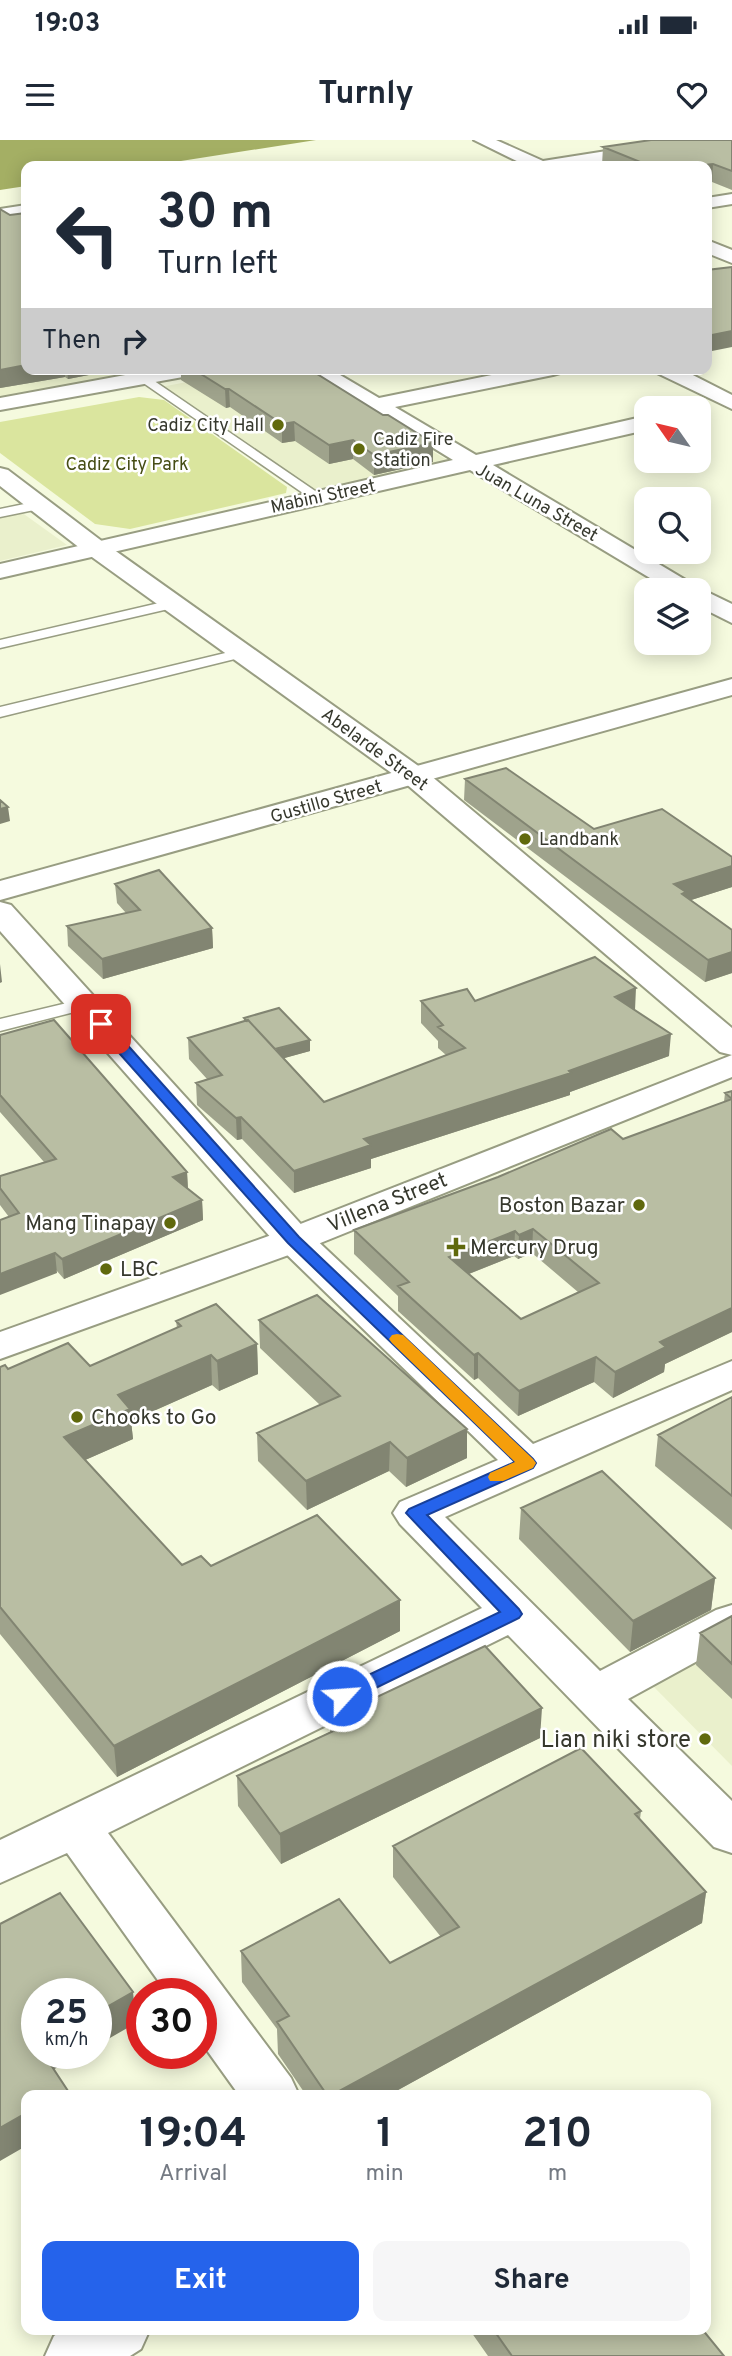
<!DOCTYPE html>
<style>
body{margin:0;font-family:Overpass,sans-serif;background:#f6f6f7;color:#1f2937;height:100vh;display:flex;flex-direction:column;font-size:26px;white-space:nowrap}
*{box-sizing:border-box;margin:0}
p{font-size:23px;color:#747a83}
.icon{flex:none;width:38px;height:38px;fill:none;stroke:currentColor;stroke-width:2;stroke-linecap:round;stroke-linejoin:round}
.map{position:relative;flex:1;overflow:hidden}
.panel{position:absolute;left:21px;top:1950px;width:690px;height:245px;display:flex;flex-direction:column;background:#fff;border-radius:14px;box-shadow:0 4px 18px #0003}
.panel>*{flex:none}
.hud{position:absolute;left:21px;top:21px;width:691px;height:214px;border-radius:14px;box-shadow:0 4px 18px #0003;background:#fff;color:#1f2937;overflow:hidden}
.needle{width:46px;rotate:304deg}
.tools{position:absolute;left:634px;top:256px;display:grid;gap:14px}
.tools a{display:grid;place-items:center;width:77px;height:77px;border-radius:14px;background:#fff;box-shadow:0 4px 18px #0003;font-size:35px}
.speed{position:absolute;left:21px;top:1838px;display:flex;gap:14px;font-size:35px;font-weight:700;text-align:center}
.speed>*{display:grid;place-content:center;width:91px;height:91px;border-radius:50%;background:#fff;box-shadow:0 4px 18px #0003;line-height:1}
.speed small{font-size:18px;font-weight:400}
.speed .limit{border:10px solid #d22;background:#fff;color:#111}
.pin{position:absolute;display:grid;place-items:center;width:60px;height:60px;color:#fff;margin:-30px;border-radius:14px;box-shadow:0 4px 10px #0006}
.me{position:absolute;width:77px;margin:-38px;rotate:64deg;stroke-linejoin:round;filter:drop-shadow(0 0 5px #0008)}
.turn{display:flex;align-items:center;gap:24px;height:147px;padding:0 21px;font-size:32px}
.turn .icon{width:91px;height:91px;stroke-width:2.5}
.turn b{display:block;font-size:49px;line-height:60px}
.then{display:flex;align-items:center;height:66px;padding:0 21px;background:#0003;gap:14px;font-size:26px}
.eta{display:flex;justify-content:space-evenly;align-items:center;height:119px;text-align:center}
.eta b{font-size:42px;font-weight:700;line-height:49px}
.cta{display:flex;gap:14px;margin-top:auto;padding:14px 21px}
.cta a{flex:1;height:80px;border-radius:14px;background:#2563eb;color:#fff;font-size:28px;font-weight:700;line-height:80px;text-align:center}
.cta a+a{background:#f6f6f7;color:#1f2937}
.status{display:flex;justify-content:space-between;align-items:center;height:49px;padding:0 35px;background:#fff;direction:ltr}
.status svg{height:19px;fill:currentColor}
header{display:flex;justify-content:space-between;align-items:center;height:91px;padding:0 21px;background:#fff;font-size:32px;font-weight:700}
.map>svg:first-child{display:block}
</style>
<div class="status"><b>19:03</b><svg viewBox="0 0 49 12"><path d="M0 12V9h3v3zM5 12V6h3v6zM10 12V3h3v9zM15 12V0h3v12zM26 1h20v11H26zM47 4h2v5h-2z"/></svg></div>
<header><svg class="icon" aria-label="menu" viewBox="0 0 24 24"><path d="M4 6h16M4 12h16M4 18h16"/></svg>Turnly<svg class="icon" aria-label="heart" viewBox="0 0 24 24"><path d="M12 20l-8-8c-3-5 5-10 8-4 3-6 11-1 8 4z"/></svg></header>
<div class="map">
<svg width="732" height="2216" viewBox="0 0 732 2216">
<rect width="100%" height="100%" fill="#f5fade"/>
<path fill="#eaf0cc" d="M26,73V229H158L0,258V76Z
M256,229H293L454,324L306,355L150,249Z
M21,372L67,405L0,421V377Z
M732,1500V1626L650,1543Z"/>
<path fill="#dae59e" d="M139,257L164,260L287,347L286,353L130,389L95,384L0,313V282Z"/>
<path fill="#a4af64" d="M0,0H316L149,26H26V46L0,50Z"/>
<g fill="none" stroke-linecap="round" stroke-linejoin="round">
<g stroke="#989d82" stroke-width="3">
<path id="service" d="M139,236H147L324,357L323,360H313L139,240Z
M39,361L45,365L44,368L0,377V369Z
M172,460L177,461V467L0,508V500Z
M242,509L249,513L247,516L0,577V567Z
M84,859L93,864L90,868L0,891V879Z"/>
</g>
<g stroke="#989d82" stroke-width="4">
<path id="minor" d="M474,0H496L543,21L676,0H715L707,5L573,26H527Z
M732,54V64L707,68V58Z
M26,65V75L0,79V69Z
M707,100L732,110V123L707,113Z
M305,229H330L379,258L521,229H563L560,233L553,235L395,267L476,315L646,276V290L493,325L699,448L732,464V483L698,466V450H670L470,330L0,438V424L453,320Z
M654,229H681L732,255V269L657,233Z
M732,539V555L0,760V741Z
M0,762L11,765L308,1092L533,1304L732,1221V1250L445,1377L600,1531L716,1470L732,1465V1502L628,1559L732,1661V1713L714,1707L508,1495L108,1693L291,1938L299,1955H239L201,1902V1853H167L67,1713L0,1743V1700L482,1468L400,1384L393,1373L400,1362L498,1320L280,1108L0,791Z
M64,2189H150L141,2209L130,2216H45L54,2196Z"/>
</g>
<g stroke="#989d82" stroke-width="4">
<path id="tertiary" d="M158,229H204L201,233L194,235L0,270V258Z
M0,328L8,330L103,402L424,630L732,888V915L720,912L404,642L85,412L0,346Z"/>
</g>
<g stroke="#989d82" stroke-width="4">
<path id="secondary" d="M732,915V937L308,1108L0,1219V1192L280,1092Z"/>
</g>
<use href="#service" fill="#fff" fill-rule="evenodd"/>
<use href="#minor" fill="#fff" fill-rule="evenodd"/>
<use href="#tertiary" fill="#fff" fill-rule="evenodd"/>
<use href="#secondary" fill="#fff" fill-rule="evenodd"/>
</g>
<path fill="#9fa38c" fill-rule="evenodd" d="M732,0V50L712,42L707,26H606L602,25L603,7Z
M0,69L26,229H120L68,239L65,237L0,248Z
M181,229H309L383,275L433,303V322L374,335L353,319L329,324L295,301L282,303L230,267L226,268L181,240Z
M465,639L594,689L732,717V747L691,760L732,790V833L705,842L464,660Z
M115,744L212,788L213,808L103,839L68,806L67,786L126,773L117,763Z
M421,861H475L635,870L669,916L570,952V955L371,1019V1028L294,1053L242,999L237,1000L197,965L196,943L207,939L189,919L188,898L244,882V878L310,911L284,918L324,962L446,915L438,908V901L421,883Z
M0,895L187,1032L188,1049L202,1060L203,1080L64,1139L9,1077L0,1065V1036L44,1022L0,972Z
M732,951V1192L665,1224L664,1232L613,1258L594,1242L518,1276L478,1238L474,1240L398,1171V1156L354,1114V1090L623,999L724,962L725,953ZM532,1113L578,1152L521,1179L469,1134L514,1116L518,1119Z
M259,1180L467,1318L406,1347L389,1331L307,1370L258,1321L257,1293L320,1265L260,1208Z
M176,1181L257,1204L258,1234L219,1251L212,1245L131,1281L133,1299L85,1320L182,1425L211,1426L400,1491L117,1637L0,1494V1227L8,1229L90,1226L177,1188Z
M732,1257V1390L655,1326L658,1295Z
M521,1368L715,1438L711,1470L630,1512L519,1399Z
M732,1476V1559L696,1525L700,1493Z
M330,1579L540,1598L281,1724L238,1666L237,1636L330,1592Z
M641,1671L640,1679L706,1752L702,1783L389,1955H306L278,1914L277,1889L242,1842L241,1811L390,1823L441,1797L393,1737V1706Z
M469,2189H702L724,2216H488Z"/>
<path fill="#828572" d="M713,24L712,42H707V26H695Z
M732,191V207L707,212V196Z
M26,225V229H65V237L0,248V230Z
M67,229H120L68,239Z
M225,249H229L230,267L226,268Z
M294,282L295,301L282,303V284Z
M353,300V319L329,324V305Z
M433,303V322L374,335V315Z
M8,667L10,681L0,684V669Z
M732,726V747L685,762L674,744Z
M212,788L213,808L103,839L102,819Z
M732,812V833L705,842L708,820Z
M0,824L2,842L0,843Z
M636,848L635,870L615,857Z
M671,894L669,916L570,952V955L371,1019V1028L294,1053V1031L364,999L569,931Z
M310,900V911L274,921V910Z
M241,977L242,999L237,1000L236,978Z
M187,1032L188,1051L173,1037Z
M202,1060L203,1080L64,1139L62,1119Z
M533,1089L532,1113L518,1119L519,1095Z
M515,1091L514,1116L448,1142L449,1117Z
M55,1113L57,1133L0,1155V1134Z
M732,1168V1192L665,1224L664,1232L613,1258L615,1232L660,1202Z
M257,1204L258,1234L219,1251L217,1221Z
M478,1213V1238L474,1240V1215Z
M211,1215L212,1245L131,1281L133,1299L67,1328L64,1297L118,1255Z
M596,1217L594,1242L518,1276L519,1251Z
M467,1289V1318L406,1347L407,1318Z
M390,1302L389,1331L307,1370L306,1341Z
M715,1438L711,1470L630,1512L633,1481Z
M400,1460V1491L117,1637L114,1606Z
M542,1568L540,1598L281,1724L280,1694Z
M706,1752L702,1783L389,1955H332Z
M133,1852L136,1883L96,1906V1873Z
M39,1913H83L42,1936Z
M26,1973V2006L0,2021V1988Z"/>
<path fill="#b9bea3" stroke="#828572" stroke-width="2" fill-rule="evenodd" d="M651,0H732V31L713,24L695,26H650L603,7Z
M0,69L10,75L26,73V225L0,230Z
M732,127V191L707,196V130Z
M193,229H309L383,275H388L433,303L374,315L353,300L329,305L294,282L282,284L229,249H225Z
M506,628L594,689L662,669L732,717V726L674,744L686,752L682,754L732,790V812L708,820L465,639Z
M0,660L8,667L0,669Z
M159,730L212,788L102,819L67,786L140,770L115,744Z
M595,817L636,848L615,857L671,894L569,931L571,933L364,999L371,1005L294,1031L241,977L236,978L196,943L222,935L188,898L248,880L324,962L465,908L438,887L443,885L421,861L467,849L475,861Z
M279,868L310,900L275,909L248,880L247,881L244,878Z
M54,880L187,1032L173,1037L202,1060L62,1119L55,1113L0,1134V1080L19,1073L0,1048V1036L56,1019L0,955V895Z
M732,951V959L725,953Z
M732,959V1168L660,1202L666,1207L615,1232L596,1217L519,1251L478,1213L474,1215L398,1146L409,1142L354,1090L498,1037L611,989L623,999ZM533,1089L599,1143L521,1179L449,1117L515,1091L519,1095Z
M317,1155L467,1289L407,1318L390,1302L306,1341L257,1293L340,1256L259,1180Z
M216,1164L257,1204L217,1221L211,1215L118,1255L130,1269L64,1297L182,1425L201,1416L211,1426L317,1375L400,1460L114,1606L0,1467V1227L5,1225L8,1229L68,1203L90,1226L181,1186L176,1181Z
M732,1257V1356L658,1295Z
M602,1331L715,1438L633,1481L521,1368Z
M732,1476V1524L700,1493Z
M485,1506L542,1568L280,1694L237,1636L338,1589L330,1579Z
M581,1608L641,1671L635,1674L706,1752L332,1955H327L277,1882L289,1876L241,1811L339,1759L390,1823L459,1787L393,1706Z
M60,1753L133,1852L96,1873V1853H37V1913H43L68,1951L61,1955H26V1973L0,1988V1784Z
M493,2189H702L724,2216H512Z"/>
<path fill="#2563eb" stroke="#184099" stroke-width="2" d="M101,880L106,881L299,1097L533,1319L536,1323L533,1328L427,1375L519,1469L522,1474L519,1478L349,1561L342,1563L335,1561L332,1556L335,1551L500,1472L406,1373L409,1369L515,1322L288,1103L96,887V881Z"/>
<path fill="#f59e0b" d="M397,1194L403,1195L533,1319L536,1323L533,1328L503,1341H490L488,1337L490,1333L515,1322L392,1203L389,1199L392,1195Z"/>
<g fill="#60690d" stroke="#fff" stroke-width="2.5">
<circle cx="278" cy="285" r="7"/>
<circle cx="359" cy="309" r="7"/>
<circle cx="525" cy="699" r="7"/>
<circle cx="639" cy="1065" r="7"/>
<circle cx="170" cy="1083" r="7"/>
<path d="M452.5 1096.5h7v7h7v7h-7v7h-7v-7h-7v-7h7z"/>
<circle cx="106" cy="1129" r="7"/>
<circle cx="77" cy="1277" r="7"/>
<circle cx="705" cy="1599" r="7"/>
</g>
<g text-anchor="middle" stroke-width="5" stroke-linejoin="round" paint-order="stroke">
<g font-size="18" fill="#36382d" stroke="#fff" text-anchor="start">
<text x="264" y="291" text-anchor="end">Cadiz City Hall</text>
<text x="373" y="305">Cadiz Fire<tspan x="373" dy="21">Station</tspan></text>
<text x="539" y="705">Landbank</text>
</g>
<g font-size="18" fill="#464d14" stroke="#fff">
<text x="127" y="330">Cadiz City Park</text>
</g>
<g font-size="18" fill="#36382d" stroke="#fff">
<text transform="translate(323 356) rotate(-12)" y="6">Mabini Street</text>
<text transform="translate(537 362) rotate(30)" y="6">Juan Luna Street</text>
<text transform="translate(375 609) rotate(36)" y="6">Abelarde Street</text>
<text transform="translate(326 661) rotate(-16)" y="6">Gustillo Street</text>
</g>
<g font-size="21" fill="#36382d" stroke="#fff">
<text transform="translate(387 1062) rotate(-22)" y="7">Villena Street</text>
</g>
<g font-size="21" fill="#36382d" stroke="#fff" text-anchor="start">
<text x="625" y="1072" text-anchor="end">Boston Bazar</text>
<text x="156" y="1090" text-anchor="end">Mang Tinapay</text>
<text x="470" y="1114">Mercury Drug</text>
<text x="120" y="1136">LBC</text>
<text x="91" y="1284">Chooks to Go</text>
</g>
<g font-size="24" fill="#36382d" stroke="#fff" text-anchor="end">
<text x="691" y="1607">Lian niki store</text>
</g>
</g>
</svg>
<div class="tools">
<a><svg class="needle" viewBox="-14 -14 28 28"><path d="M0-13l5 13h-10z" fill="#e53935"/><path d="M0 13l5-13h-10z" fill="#747a83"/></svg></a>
<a><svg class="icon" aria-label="search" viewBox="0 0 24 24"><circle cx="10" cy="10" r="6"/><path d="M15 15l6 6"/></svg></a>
<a><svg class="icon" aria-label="layers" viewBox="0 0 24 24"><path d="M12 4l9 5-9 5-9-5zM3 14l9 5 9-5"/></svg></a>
</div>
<div class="speed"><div>25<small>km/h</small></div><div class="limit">30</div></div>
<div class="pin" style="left:101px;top:884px;background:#d93025"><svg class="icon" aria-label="arrive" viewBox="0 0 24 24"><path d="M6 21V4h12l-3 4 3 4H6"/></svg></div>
<svg class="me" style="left:342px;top:1556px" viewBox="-20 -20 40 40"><circle r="17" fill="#2563eb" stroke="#fff" stroke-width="3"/><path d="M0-11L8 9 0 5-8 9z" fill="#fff"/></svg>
<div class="hud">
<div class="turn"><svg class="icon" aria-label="left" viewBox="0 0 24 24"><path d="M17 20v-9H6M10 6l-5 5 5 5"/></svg><div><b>30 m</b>Turn left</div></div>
<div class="then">Then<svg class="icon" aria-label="right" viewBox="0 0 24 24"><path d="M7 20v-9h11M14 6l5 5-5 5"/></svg></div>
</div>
<section class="panel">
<div class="eta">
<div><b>19:04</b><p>Arrival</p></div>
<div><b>1</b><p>min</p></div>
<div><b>210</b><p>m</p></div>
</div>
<div class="cta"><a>Exit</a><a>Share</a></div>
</section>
</div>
